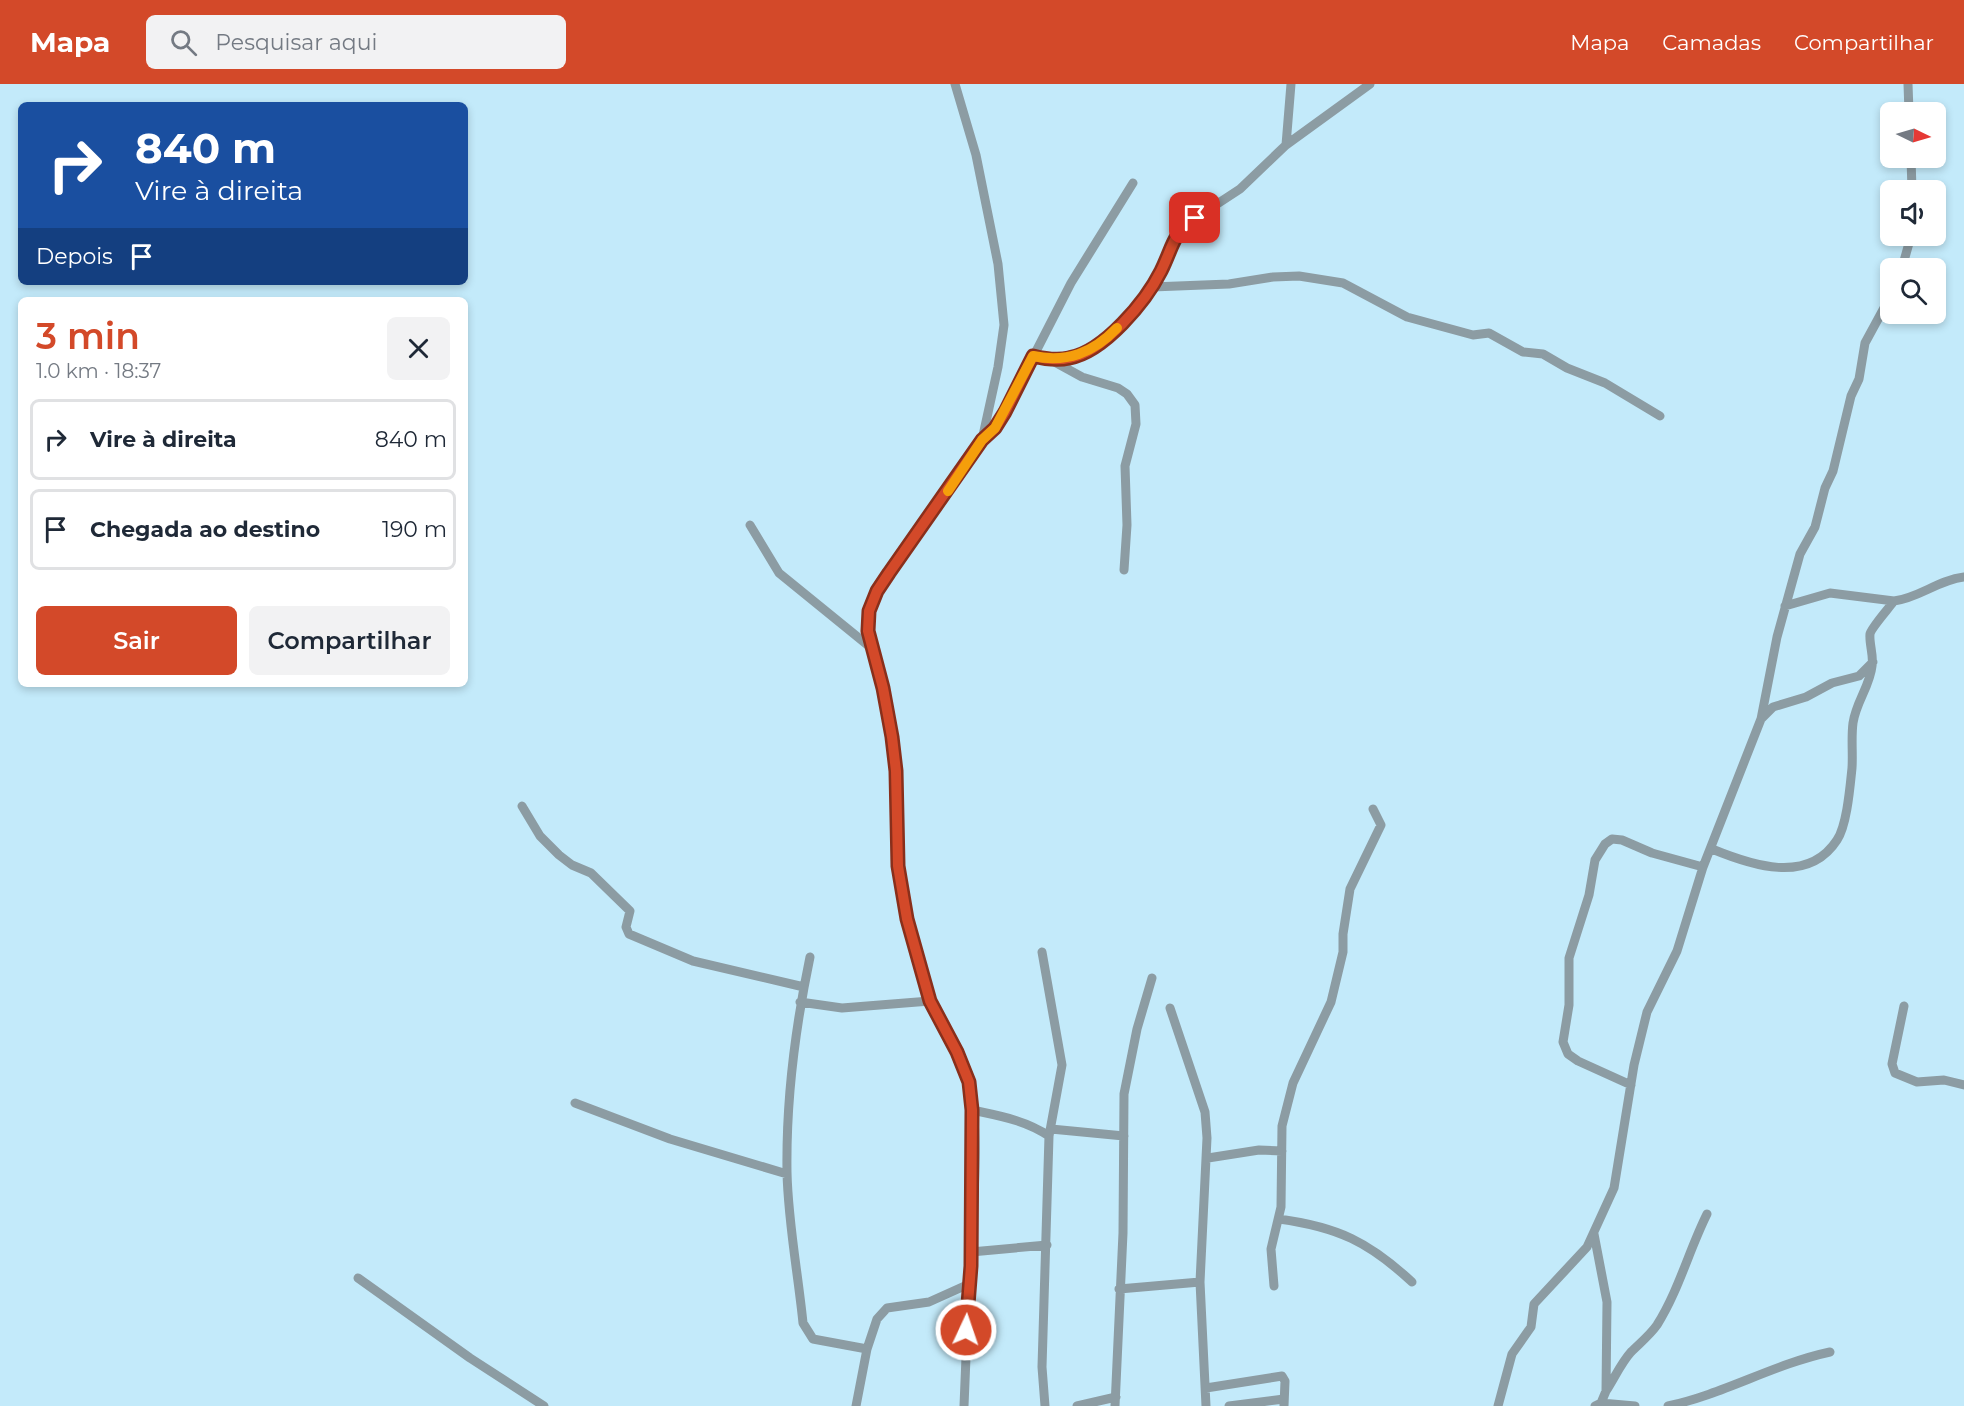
<!DOCTYPE html>
<html lang="pt">
<meta charset="utf-8">
<style>
body{margin:0;font-family:Montserrat,sans-serif;background:#f2f2f3;color:#1f2937;height:100vh;display:flex;flex-direction:column;font-size:22px;white-space:nowrap}
*{box-sizing:border-box;margin:0}
p{font-size:20px;color:#747a83}
.icon{flex:none;width:33px;height:33px;fill:none;stroke:currentColor;stroke-width:2;stroke-linecap:round;stroke-linejoin:round}
.map{position:relative;flex:1;overflow:hidden}
.details{position:absolute;left:18px;top:213px;width:450px;height:390px;display:flex;flex-direction:column;background:#fff;border-radius:9px;box-shadow:0 3px 9px #0003}
.details>*{flex:none}
.hud{position:absolute;left:18px;top:18px;width:450px;height:183px;border-radius:9px;box-shadow:0 3px 9px #0003;background:#1a4fa0;color:#fff;overflow:hidden}
.needle{width:39px;rotate:95deg}
.tools{position:absolute;left:1880px;top:18px;display:grid;gap:12px}
.tools a{display:grid;place-items:center;width:66px;height:66px;border-radius:9px;background:#fff;box-shadow:0 3px 9px #0003;font-size:30px}
.pin{position:absolute;display:grid;place-items:center;width:51px;height:51px;color:#fff;margin:-26px;border-radius:12px;box-shadow:0 3px 9px #0006}
.me{position:absolute;width:66px;margin:-33px;rotate:3deg;stroke-linejoin:round;filter:drop-shadow(0 0 4px #0008)}
.turn{display:flex;align-items:center;gap:21px;height:126px;padding:0 18px;font-size:27px}
.turn .icon{width:78px;height:78px;stroke-width:2.5}
.turn b{display:block;font-size:42px;line-height:51px}
.then{display:flex;align-items:center;height:57px;padding:0 18px;background:#0003;gap:12px;font-size:22px}
.round{display:grid;place-items:center;flex:none;width:63px;height:63px;border-radius:9px;background:#f2f2f3}
.overview{display:flex;align-items:center;justify-content:space-between;height:102px;padding:0 18px}
h1{font-size:36px;font-weight:600;line-height:45px;color:#d34929}
.action{display:flex;gap:12px;margin-top:auto;padding:12px 18px}
.action a{flex:1;height:69px;border-radius:9px;background:#d34929;color:#fff;font-size:24px;font-weight:600;line-height:69px;text-align:center}
.action a+a{background:#f2f2f3;color:#1f2937}
ul{padding:0;list-style:none}
li{display:flex;align-items:center;gap:18px;height:81px;margin:0 12px 9px;padding:0 6px;border:3px solid #e0e1e3;border-radius:9px}
li div{flex:1}
li b{display:block;font-size:22px}
li em{font-style:normal}
header{display:flex;align-items:center;gap:36px;box-sizing:border-box;height:84px;padding:0 30px;background:#d34929;color:#fff}
header strong{font-size:28px}
nav{display:flex;gap:33px;margin-inline-start:auto;font-size:21px}
.search{width:420px;height:54px;background:#f2f2f3;display:flex;align-items:center;gap:15px;box-sizing:border-box;padding:0 21px;border-radius:9px;color:#747a83;font-size:22px}
.map>svg:first-child{display:block}
</style>
<header>
<strong>Mapa</strong>
<div class="search"><svg class="icon" aria-label="search" viewBox="0 0 24 24"><circle cx="10" cy="10" r="6"/><path d="M15 15l6 6"/></svg>Pesquisar aqui</div>
<nav><a>Mapa</a><a>Camadas</a><a>Compartilhar</a></nav>
</header>
<div class="map">
<svg width="1964" height="1322" viewBox="0 0 1964 1322">
<rect width="100%" height="100%" fill="#c3eafa"/>
<g fill="none" stroke-linecap="round" stroke-linejoin="round">
<path stroke="#8c9ca3" stroke-width="9" d="M1908,0L1909,28
M1286,61L1291,0
M1911,74L1912,106
M1902,184L1911,152
M1152,203L1229,200L1273,193L1299,192L1343,199L1407,233L1473,251L1489,249L1523,268L1543,270L1567,284L1605,299L1660,332
M1033,272C1045,275 1057,277 1070,274C1104,267 1144,219 1160,189C1168,174 1171,156 1182,143L1240,105L1286,61L1370,0
M1051,276L1082,293L1118,304L1127,310L1135,321L1136,340L1125,382L1127,441L1124,486
M982,356L995,344L1005,328L1071,199L1133,99
M750,441L779,489L870,563
M1785,522L1830,509L1894,517
M1761,635L1773,623L1806,613L1832,599L1859,592L1873,578
M522,722L540,752L559,771L572,781L591,789L630,827L626,843L629,850L693,877L804,903
M1712,765C1751,781 1808,801 1837,756C1847,741 1850,703 1852,684C1853,669 1851,654 1853,639C1856,618 1870,602 1872,582C1874,572 1869,560 1870,550C1871,544 1889,524 1894,517C1919,514 1938,496 1964,493
M1042,868L1062,981L1049,1052L1042,1283L1045,1322
M810,873C796,940 786,1018 787,1088C788,1138 798,1189 803,1239L813,1255L867,1265
M800,918L842,924L930,917
M1904,922L1892,980L1895,989L1917,998L1944,996L1964,1001
M1170,924L1205,1028L1207,1054L1200,1198L1206,1322
M1631,1001L1578,977L1568,970L1563,958L1569,921V874L1589,811L1595,776L1605,760L1612,755L1622,756L1652,769L1703,783
M575,1019L670,1055L787,1090
M972,1026C1000,1032 1025,1036 1049,1052
M1051,1045L1124,1052
M1208,1074L1259,1066L1282,1067
M1279,1135C1338,1143 1369,1158 1412,1198
M1594,1150L1607,1218L1606,1307L1601,1319
M971,1168L1047,1161
M358,1194L470,1274L544,1322
M1274,1202L1271,1165L1281,1123L1282,1042L1293,999L1331,918L1343,868V850L1350,805L1381,741L1373,725
M1119,1205L1200,1198
M1206,1304L1282,1292L1285,1297L1284,1322
M1606,1307C1614,1295 1621,1279 1631,1268C1640,1259 1650,1251 1657,1241C1679,1206 1689,1166 1707,1130
M856,1322L867,1265L877,1235L887,1224L929,1218L969,1200L971,1182C972,1126 981,1053 969,1000C962,968 938,943 929,913C917,869 902,825 897,780C893,737 898,695 891,653C889,636 887,619 883,603C873,564 862,547 877,506L982,356L998,283L1004,241L998,180L976,71L955,0
M964,1322L969,1200
M1077,1322L1116,1313
M1115,1322L1123,1149L1124,1010L1137,945L1152,894
M1229,1322L1284,1315
M1498,1322L1512,1270L1531,1243L1534,1220L1587,1163L1614,1104L1634,981L1647,928L1677,867L1703,783L1761,635L1777,553L1800,470L1815,443L1825,404L1833,387L1851,312L1859,295L1865,259L1890,213
M1595,1322L1601,1319L1635,1322
M1668,1322C1724,1310 1774,1280 1830,1268"/>
</g>
<g fill="none" stroke-linecap="round" stroke-linejoin="round">
<g stroke="#892f1b" stroke-width="15">
<path id="route" d="M966,1246L971,1182L972,1026L969,998L957,968L930,917L907,835L898,782L896,687L892,653L883,604L868,547L869,527L877,507L889,489L982,356L995,344L1005,328L1033,272C1045,275 1057,277 1069,274C1104,268 1146,217 1161,187C1173,163 1172,150 1195,134"/>
</g>
<use href="#route" stroke="#d34929" stroke-width="10"/>
<path stroke="#f59e0b" stroke-width="10" d="M948,407L982,356L995,344L1033,272C1067,279 1093,269 1117,244"/>
</g>
</svg>
<div class="tools">
<a><svg class="needle" viewBox="-14 -14 28 28"><path d="M0-13l5 13h-10z" fill="#e53935"/><path d="M0 13l5-13h-10z" fill="#747a83"/></svg></a>
<a><svg class="icon" aria-label="sound" viewBox="0 0 24 24"><path d="M4 9h4l5-4v14l-5-4H4zM17 9q2 3 0 6"/></svg></a>
<a><svg class="icon" aria-label="search" viewBox="0 0 24 24"><circle cx="10" cy="10" r="6"/><path d="M15 15l6 6"/></svg></a>
</div>
<div class="pin" style="left:1195px;top:134px;background:#d93025"><svg class="icon" aria-label="arrive" viewBox="0 0 24 24"><path d="M6 21V4h12l-3 4 3 4H6"/></svg></div>
<svg class="me" style="left:966px;top:1246px" viewBox="-20 -20 40 40"><circle r="17" fill="#d34929" stroke="#fff" stroke-width="3"/><path d="M0-11L8 9 0 5-8 9z" fill="#fff"/></svg>
<div class="hud">
<div class="turn"><svg class="icon" aria-label="right" viewBox="0 0 24 24"><path d="M7 20v-9h11M14 6l5 5-5 5"/></svg><div><b>840 m</b>Vire à direita</div></div>
<div class="then">Depois<svg class="icon" aria-label="arrive" viewBox="0 0 24 24"><path d="M6 21V4h12l-3 4 3 4H6"/></svg></div>
</div>
<section class="details">
<div class="overview"><div><h1>3 min</h1><p>1.0 km · 18:37</p></div><a class="round"><svg class="icon" aria-label="close" viewBox="0 0 24 24"><path d="M6 6l12 12M18 6L6 18"/></svg></a></div>
<ul>
<li><svg class="icon" aria-label="right" viewBox="0 0 24 24"><path d="M7 20v-9h11M14 6l5 5-5 5"/></svg><div><b>Vire à direita</b></div><em>840 m</em></li>
<li><svg class="icon" aria-label="arrive" viewBox="0 0 24 24"><path d="M6 21V4h12l-3 4 3 4H6"/></svg><div><b>Chegada ao destino</b></div><em>190 m</em></li>
</ul>
<div class="action"><a>Sair</a><a>Compartilhar</a></div>
</section>
</div>
